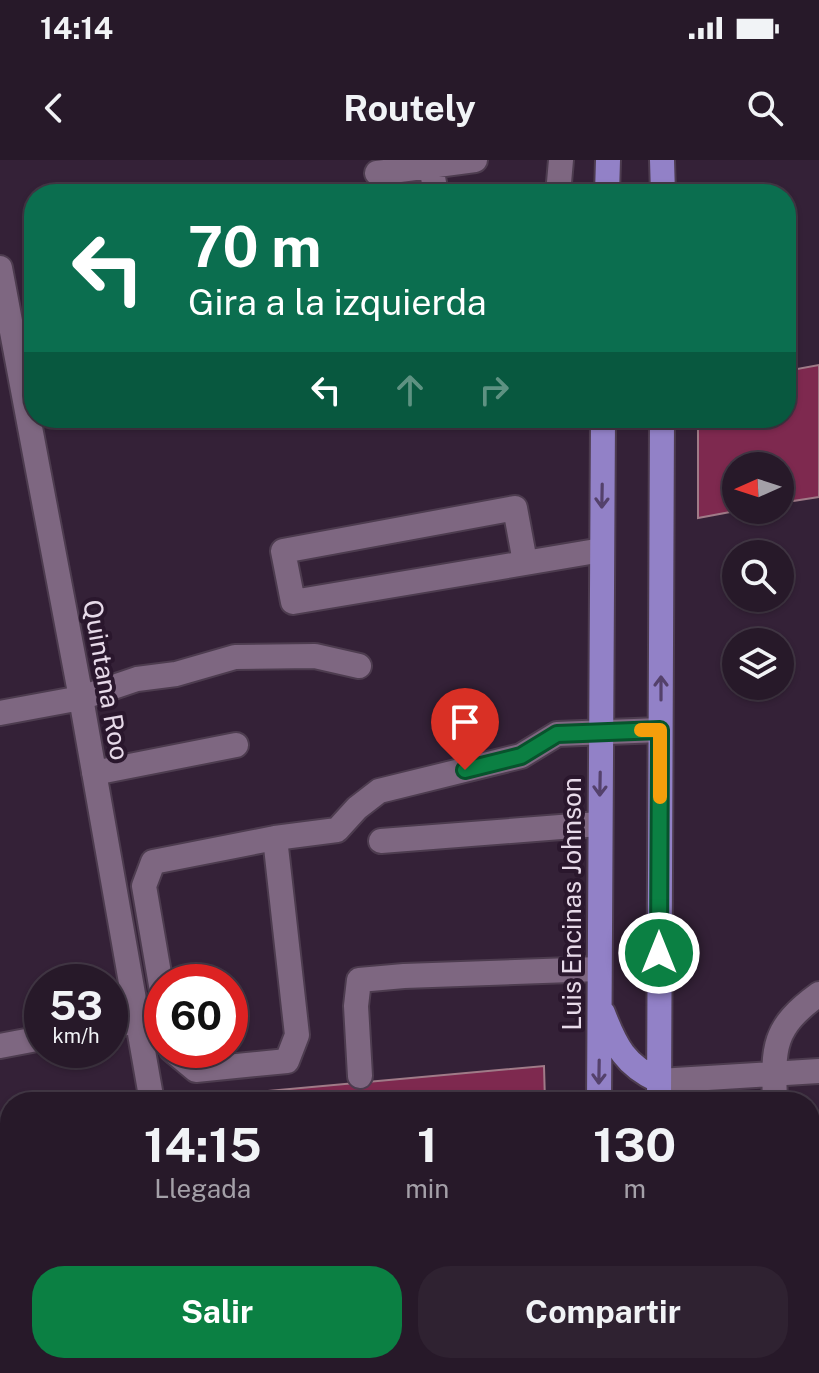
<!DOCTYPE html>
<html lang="es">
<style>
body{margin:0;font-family:"Public Sans",sans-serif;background:#2f2231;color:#f1f3f6;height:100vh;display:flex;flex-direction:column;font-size:30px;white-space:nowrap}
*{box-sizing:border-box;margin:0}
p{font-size:26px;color:#a4a0a8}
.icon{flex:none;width:44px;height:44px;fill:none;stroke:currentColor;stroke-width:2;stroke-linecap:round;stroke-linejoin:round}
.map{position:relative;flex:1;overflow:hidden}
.details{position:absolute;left:0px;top:932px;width:820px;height:282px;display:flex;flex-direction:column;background:#271929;border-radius:32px 32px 0 0;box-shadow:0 2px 6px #0004,0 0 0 2px #433846}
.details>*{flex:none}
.guide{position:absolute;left:24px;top:24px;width:772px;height:244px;border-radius:32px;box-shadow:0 2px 6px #0004,0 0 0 2px #433846;background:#0b6e4f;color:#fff;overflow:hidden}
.needle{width:52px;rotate:267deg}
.tools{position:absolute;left:722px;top:292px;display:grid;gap:16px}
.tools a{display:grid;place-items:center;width:72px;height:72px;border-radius:50%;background:#271929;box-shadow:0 2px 6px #0004,0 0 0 2px #433846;font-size:40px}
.speed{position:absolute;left:24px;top:804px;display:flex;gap:16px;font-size:40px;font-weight:700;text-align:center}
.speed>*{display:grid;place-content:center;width:104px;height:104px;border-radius:50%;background:#271929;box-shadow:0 2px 6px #0004,0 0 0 2px #433846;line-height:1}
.speed small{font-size:20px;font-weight:400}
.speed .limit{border:12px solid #d22;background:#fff;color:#111}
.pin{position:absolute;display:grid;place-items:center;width:68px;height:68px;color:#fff;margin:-82px -34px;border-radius:50% 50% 50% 0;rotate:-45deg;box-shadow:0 0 8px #0007}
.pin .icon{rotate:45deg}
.me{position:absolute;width:88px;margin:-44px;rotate:0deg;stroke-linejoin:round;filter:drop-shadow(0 0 6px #0008)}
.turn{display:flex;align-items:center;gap:28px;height:168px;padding:0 32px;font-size:36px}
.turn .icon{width:104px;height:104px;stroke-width:2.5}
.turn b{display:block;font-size:56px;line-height:68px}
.lanes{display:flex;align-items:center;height:76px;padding:0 32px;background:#0003;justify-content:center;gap:40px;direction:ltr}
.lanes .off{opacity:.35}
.eta{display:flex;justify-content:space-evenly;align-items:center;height:136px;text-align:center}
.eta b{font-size:48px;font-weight:700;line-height:56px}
.button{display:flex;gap:16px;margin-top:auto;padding:16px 32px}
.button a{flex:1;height:92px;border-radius:32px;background:#0b8043;color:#fff;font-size:32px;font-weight:700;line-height:92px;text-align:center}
.button a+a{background:#2f2231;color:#f1f3f6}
.status{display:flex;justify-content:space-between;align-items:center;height:56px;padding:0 40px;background:#271929;direction:ltr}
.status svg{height:22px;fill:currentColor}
header{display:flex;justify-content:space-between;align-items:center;height:104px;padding:0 32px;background:#271929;font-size:36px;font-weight:700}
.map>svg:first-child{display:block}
</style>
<div class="status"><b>14:14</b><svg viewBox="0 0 49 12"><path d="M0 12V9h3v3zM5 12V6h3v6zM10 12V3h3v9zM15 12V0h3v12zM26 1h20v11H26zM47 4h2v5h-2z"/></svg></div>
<header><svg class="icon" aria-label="back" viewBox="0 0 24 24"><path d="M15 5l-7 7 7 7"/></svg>Routely<svg class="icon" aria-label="search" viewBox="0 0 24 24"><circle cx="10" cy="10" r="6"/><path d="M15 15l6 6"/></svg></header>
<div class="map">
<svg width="819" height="1213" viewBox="0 0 819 1213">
<rect width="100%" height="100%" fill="#342137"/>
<path fill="#7e294f" stroke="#a07b88" stroke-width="2" d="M819,205V337L780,343V306H736V350H741L698,358V258H786V211Z
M544,906L545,942L159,941Z"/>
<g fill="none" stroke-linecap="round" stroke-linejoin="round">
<g stroke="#4d3c4f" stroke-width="28">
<path id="minor" d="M431,6L436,34
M377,13L475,0
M558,34L561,0
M0,108L81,538L152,942
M525,402L515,348L283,391L293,442L602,390
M0,553L81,538L137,519L176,514L235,497L315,496L359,506
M94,613L236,585
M381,681L599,664
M162,831L144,726L153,702L275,678L337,670L357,648L379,631L521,596L557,574L660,570
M110,866L139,861
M0,886L42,878
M172,890L196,910L287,901L297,875L275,678
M360,916L356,846L359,820L404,816L599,809
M659,921L819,911
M775,942C773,887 772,868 819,834
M0,1109L10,1160
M0,1213L42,1204"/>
</g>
<g stroke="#4d3c4f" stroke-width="28">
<path id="major" d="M662,0L663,34
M607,34L608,0
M603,853C616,887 625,905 659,921
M599,942L603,258
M659,942L662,258
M596,1213V1204
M658,1213V1204"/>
</g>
<use href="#minor" stroke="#7e6781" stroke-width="24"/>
<use href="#major" stroke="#9281c7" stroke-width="24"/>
</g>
<defs><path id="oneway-shaft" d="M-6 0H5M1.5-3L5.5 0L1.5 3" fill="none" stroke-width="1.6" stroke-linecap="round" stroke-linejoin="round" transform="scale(2)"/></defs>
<g stroke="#54416b">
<use href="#oneway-shaft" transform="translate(602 336) rotate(91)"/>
<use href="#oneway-shaft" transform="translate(661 528) rotate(-90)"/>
<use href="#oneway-shaft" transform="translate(600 624) rotate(91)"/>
<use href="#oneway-shaft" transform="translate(599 912) rotate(91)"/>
</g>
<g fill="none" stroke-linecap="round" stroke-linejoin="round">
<g stroke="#07532c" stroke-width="20">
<path id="route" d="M465,610L521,596L557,574L660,570L659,793"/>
</g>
<use href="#route" stroke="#0b8043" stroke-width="14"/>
<path stroke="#f59e0b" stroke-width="14" d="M641,570H660V637"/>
</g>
<g text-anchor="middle" stroke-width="8" stroke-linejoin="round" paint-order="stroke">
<g font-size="26" fill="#e7dae9" stroke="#2a172d">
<text transform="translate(106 520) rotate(80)" y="9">Quintana Roo</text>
<text transform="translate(572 744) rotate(-90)" y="9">Luis Encinas Johnson</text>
</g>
</g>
</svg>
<div class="tools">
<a><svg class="needle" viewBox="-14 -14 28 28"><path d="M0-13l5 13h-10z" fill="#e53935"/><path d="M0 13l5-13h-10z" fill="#a4a0a8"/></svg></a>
<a><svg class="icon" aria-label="search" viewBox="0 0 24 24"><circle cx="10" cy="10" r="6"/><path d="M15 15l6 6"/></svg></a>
<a><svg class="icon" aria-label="layers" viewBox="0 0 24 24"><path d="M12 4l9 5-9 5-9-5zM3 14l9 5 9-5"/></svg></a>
</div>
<div class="speed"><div>53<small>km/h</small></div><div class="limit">60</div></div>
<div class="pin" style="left:465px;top:610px;background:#d93025"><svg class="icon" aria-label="arrive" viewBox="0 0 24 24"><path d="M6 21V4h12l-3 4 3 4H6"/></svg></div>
<svg class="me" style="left:659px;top:793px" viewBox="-20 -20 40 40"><circle r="17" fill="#0b8043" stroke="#fff" stroke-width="3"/><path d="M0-11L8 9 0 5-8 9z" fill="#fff"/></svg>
<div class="guide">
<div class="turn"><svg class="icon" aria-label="left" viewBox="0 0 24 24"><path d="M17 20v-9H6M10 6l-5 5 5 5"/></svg><div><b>70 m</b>Gira a la izquierda</div></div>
<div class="lanes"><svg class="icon" aria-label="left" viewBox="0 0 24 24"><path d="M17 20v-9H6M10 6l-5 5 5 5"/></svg><svg class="icon off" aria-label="ahead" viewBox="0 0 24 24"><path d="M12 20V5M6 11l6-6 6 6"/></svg><svg class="icon off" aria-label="right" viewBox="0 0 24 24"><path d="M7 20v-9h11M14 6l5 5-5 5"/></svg></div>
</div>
<section class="details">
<div class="eta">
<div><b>14:15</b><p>Llegada</p></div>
<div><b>1</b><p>min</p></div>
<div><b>130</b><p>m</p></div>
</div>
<div class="button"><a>Salir</a><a>Compartir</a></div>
</section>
</div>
